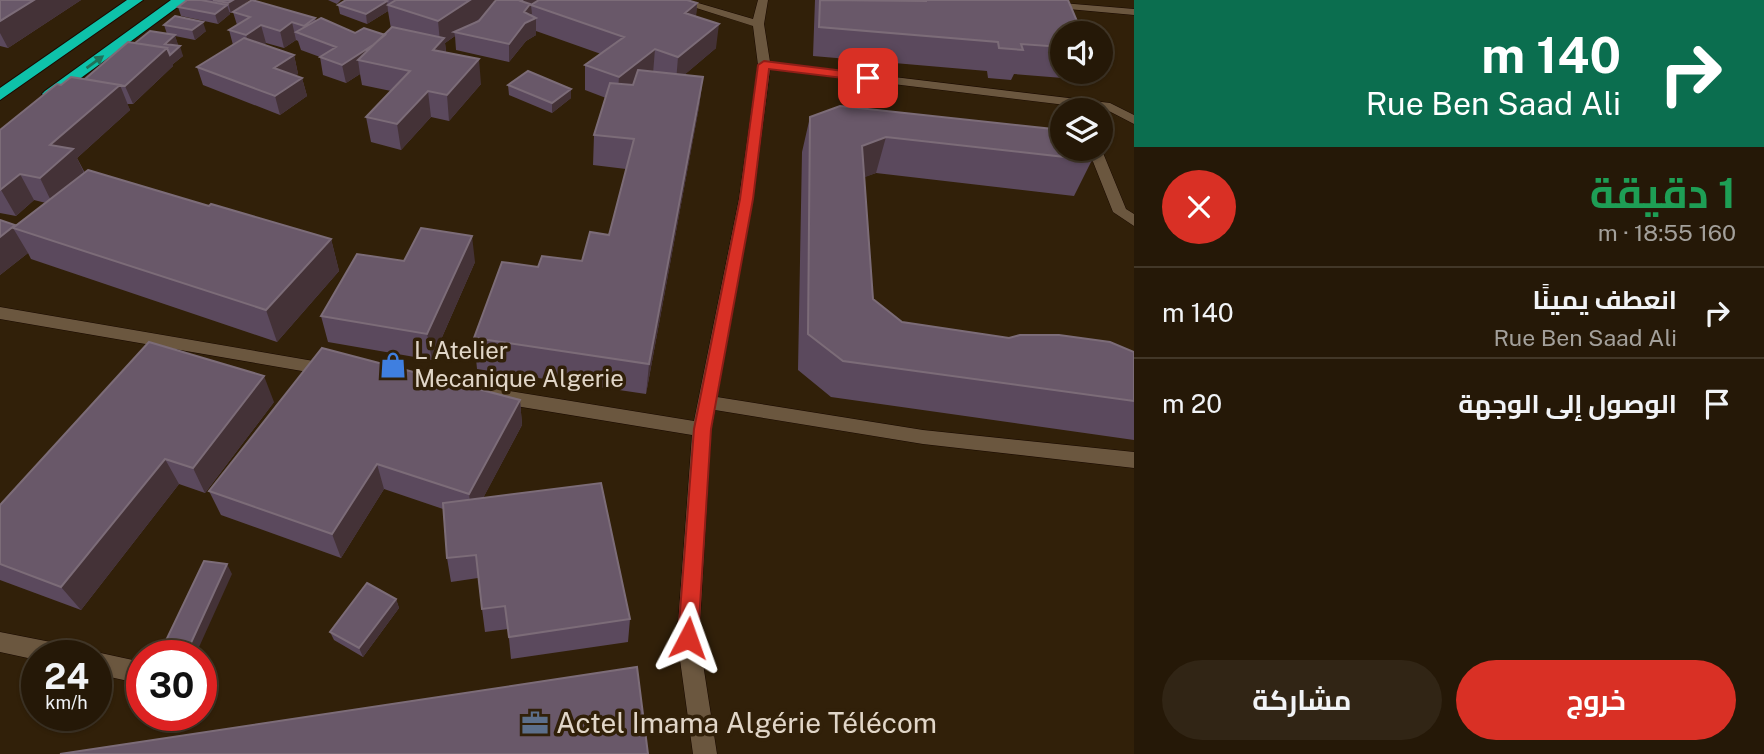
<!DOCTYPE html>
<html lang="ar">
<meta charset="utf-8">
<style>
body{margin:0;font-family:"Public Sans",Cairo,sans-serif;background:#312515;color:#f1f3f6;direction:rtl;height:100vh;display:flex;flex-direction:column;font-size:26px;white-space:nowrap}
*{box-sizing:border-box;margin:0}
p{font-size:23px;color:#a3a09b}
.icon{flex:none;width:38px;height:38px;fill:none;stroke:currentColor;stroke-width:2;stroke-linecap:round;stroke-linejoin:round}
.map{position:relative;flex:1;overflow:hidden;direction:ltr}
.side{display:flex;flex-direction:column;background:#251807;width:630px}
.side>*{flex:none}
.banner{background:#0b6e4f;color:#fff;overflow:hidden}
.controls{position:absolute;left:1050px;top:21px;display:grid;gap:14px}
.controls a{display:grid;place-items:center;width:63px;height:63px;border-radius:50%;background:#251807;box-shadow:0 2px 5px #0004,0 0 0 2px #423728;font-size:35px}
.speed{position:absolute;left:21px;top:640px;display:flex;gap:14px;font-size:35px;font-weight:700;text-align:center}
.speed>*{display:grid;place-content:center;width:91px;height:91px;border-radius:50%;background:#251807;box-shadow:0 2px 5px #0004,0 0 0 2px #423728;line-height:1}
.speed small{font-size:18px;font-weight:400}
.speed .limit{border:10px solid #d22;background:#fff;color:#111}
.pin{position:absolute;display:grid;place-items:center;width:60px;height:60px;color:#fff;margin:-30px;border-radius:14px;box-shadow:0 4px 10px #0006}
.me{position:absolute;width:77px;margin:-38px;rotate:4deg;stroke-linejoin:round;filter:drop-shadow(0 0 5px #0008)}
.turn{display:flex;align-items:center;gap:24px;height:147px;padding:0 28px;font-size:32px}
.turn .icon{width:91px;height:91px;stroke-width:2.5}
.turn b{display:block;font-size:49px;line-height:60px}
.round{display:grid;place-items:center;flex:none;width:74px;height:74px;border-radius:37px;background:#312515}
.summary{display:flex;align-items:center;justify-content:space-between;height:119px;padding:0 28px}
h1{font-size:42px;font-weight:700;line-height:52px;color:#1e9e55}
.cta{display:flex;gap:14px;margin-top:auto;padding:14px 28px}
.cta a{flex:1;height:80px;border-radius:42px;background:#d93025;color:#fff;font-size:28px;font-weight:700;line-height:80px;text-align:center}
.cta a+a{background:#312515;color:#f1f3f6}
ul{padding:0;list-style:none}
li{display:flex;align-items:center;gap:21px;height:91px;padding:0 28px;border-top:2px solid #423728}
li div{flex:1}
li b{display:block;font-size:26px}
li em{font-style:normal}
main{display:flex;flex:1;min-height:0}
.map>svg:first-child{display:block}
</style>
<main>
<section class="side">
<div class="banner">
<div class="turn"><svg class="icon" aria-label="right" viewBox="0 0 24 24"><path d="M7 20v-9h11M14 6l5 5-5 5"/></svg><div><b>140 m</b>Rue Ben Saad Ali</div></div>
</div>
<div class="summary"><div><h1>1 دقيقة</h1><p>160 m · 18:55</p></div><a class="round" style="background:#d93025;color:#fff"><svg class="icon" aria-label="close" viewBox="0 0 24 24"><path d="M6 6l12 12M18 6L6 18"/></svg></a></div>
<ul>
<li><svg class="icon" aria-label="right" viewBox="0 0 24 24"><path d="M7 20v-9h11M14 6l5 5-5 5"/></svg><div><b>انعطف يمينًا</b><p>Rue Ben Saad Ali</p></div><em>140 m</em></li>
<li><svg class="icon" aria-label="arrive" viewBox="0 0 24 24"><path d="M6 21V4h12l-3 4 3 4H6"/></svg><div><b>الوصول إلى الوجهة</b></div><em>20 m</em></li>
</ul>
<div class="cta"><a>خروج</a><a>مشاركة</a></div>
</section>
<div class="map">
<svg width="1134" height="754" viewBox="0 0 1134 754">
<rect width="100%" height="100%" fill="#312009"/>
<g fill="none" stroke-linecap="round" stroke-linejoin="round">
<g stroke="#190900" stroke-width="1">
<path id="minor" d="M671,0H688L753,19L758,0H768L764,24L770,62L1110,103L1134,115V124L1107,110L770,69L753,199L717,397L923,430L1134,452V468L923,444L715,410L711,429L699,638L717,754H693L677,638L692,435L497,403L491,401L488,396L491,391L497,389L694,421L739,199L758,65L753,26Z
M1050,2L1134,9V15L1046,7V3Z
M1101,148L1126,209L1134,214V226L1113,212L1088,149Z
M0,307L331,364L337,365L340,370L337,375L331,376L0,319Z
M0,632L66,645L74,649L77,656H37V660L0,652Z
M96,652L142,662V684L96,674V656H88Z"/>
</g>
<g stroke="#190900" stroke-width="2">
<path id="highway" d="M127,0H143L0,100V88Z
M171,0H187L55,97H45L42,94L45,91Z"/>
</g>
<use href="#minor" fill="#6b573f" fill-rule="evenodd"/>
<use href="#highway" fill="#0ec2aa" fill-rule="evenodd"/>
</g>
<path fill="#5b495d" d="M0,0H81L8,48L0,46Z
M187,0H249L231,13L229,12L230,14L218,24L181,16L178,7Z
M328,0H341L337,4Z
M346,0H494V3L496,0H687L697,3L696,16L716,48L684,75L703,77L699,107L646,394L477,369L474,338L538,267L582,261L609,235L626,169L593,165L594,135L606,98L585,90V65L601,54L536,31V35L526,41L509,62L456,50L455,36L445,43L446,52L481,84L449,121L431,117L401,150L371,142L366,117L391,91L362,85L360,74L346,83L323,75L320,57L301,50L298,41L296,40L284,48L266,43L263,45L294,55L298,74L295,75L302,78L307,96L280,115L203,85L197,67L233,45L229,30L237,25L233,12L315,18L316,21L355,33L385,35L391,29L388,11L367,24L340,14L338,5Z
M815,0H1068L1062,33V72H1078L1075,79L1014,74L1011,80L988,78L987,71L813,56Z
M164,25L206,31L195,40L175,36L178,45L177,46L183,56L173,64V66L133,104H127L130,110L77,158L85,173L331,239L339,271L277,342L31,259L28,253L0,275V220L15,226L46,203L34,200L16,216L0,213V130L61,85L85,79L135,43L167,34Z
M508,85L571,98L552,113L509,95Z
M810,117L1092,160L1074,196L876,173L864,177L873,299L902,322L1009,338L1134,352V440L831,397L798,370L802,152Z
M475,262L432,360L328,342L321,316Z
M520,400L522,425L483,498L630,619L628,642L511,659L508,629L485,632L478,578L451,582L447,558L443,509L384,489L341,558L221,515L209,491Z
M274,402L205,493L179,484L81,610L0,580V505Z
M396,599L399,608L363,657L334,640L330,632Z"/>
<path fill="#443237" d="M34,0H81L8,48L0,33V21Z
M233,0H249L231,13L228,3Z
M470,0H494L495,8L459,33L454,32L455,36L445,43L447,62L433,50L440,42L438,21Z
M523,0H537V7L531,5L532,14H530L531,20L536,18V35L526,41L509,62V44L521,1Z
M387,1L388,11L367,24L366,14Z
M697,3L695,27L685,13Z
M227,5L230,14L218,24L215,14Z
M203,22L206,31L195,40L192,30Z
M292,22L296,40L284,48L280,31Z
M719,24L716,48L676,82L678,57Z
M261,25L266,43L251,53L246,35Z
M175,35L178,45L169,53L180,46L183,56L173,64V66L133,104L125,86L165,44Z
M388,36L358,60L360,74L346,83L342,65Z
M655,49L653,74L617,103L619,77Z
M294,55L298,74L279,86L274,68Z
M479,59L481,84L449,121L447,95Z
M703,77L699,107L646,394L649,364Z
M302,78L307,96L280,115L275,96Z
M120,85L130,110L77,158L85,175L53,205L40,178L50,145Z
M571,89V98L552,113V103Z
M428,91L431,117L401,150L397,124Z
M886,137L876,173L852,182L862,146Z
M20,174L34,200L16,216L1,190Z
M15,225L17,229L13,228L28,253L0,275V237Z
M472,236L475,262L432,360L427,334Z
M331,239L339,271L277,342L266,310Z
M264,376L274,402L205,493L193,468Z
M520,400L522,425L472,519L469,494Z
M165,459L179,484L81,610L61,587Z
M377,464L384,489L341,558L332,534Z
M227,564L232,574L195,656H185Z
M396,599L399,608L363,657L359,648Z"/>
<path fill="#695869" stroke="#7c6c78" stroke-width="2" d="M0,0H34L0,21Z
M187,0H201L227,5L215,14L178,7Z
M213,0H233L228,3Z
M252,0L315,18L304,26L292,22L280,31L261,25L246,35L229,30L250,17L233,12Z
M346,0H384L387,1L366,14L338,5Z
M396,0H470L438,21L388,5Z
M496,0H523L521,1L530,4L524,12L536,18L525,23L509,44L454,32L479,21Z
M539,0H687L697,3L685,13L719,24L678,57L655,49L619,77L585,65L624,37L531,5Z
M820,0L926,1V0H1068L1082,33H1062V47L1021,44L1023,50L999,48L998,42L819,27Z
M175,16L203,22L192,30L164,25Z
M321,18L355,33L364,28L385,35L373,45L342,65L320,57L336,47L296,32Z
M392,27L444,38L433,50L479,59L447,95L428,91L397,124L366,117L410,71L358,60Z
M150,31L175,35L165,44L180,46L170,55L167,48L135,43Z
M244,38L294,55L274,68L302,78L275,96L197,67Z
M128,42L167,48L125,86L85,79Z
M638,70L703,77L649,364L474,338L502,262L538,267L542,256L582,261L590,232L609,235L634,139L594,135L610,83L633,85Z
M528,71L571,89L552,103L508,85Z
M71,77L120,85L50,145L73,149L40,178L20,174L0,190V130L57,84L61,85Z
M840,106L1062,130V149H1089L1092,160L886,137L862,146L873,299L902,322L1009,338L1020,335H1059L1110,342L1134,352V401L843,361L808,334L810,117Z
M88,170L209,206L211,204L331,239L266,310L13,228Z
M0,220L15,225L0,237Z
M421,228L472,236L427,334L321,316L357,254L404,261Z
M149,342L264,376L193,468L165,459L61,587L0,564V505Z
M322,348L520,400L469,494L377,464L332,534L209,491Z
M601,483L630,619L509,637L505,606L482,609L476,555L447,558L443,503Z
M204,561L227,564L185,656H171L159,655Z
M367,583L396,599L359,648L330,632Z
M637,667L648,754H60Z"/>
<defs><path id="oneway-solid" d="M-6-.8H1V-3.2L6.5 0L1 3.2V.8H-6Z" transform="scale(1.75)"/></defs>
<use fill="#20715a" href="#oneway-solid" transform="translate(95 62) rotate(-36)"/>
<path fill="#d93025" stroke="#8d1f18" stroke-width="2" d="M764,61L868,74L874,78L868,81L769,69L753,199L711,429L698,638L696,645L688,648L681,645L678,638L694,429L740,199L758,65Z"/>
<defs>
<g id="shop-bare" transform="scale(2.1)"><path d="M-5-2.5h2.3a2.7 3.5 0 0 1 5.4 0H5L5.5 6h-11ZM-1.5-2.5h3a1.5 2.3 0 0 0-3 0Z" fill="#3f7fe0" stroke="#312009" stroke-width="2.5" paint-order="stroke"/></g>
<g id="office-bare" transform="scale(2.1)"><path d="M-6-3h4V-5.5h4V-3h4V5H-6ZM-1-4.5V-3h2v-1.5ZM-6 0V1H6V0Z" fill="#5c6f8a" stroke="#312009" stroke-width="2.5" paint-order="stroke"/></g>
</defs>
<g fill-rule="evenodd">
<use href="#shop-bare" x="393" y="365"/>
<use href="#office-bare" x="535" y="723"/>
</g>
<g text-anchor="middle" stroke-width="7" stroke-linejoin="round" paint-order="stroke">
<g font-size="24" fill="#e1d6c8" stroke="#312009" text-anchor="start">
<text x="414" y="359">L'Atelier<tspan x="414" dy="28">Mecanique Algerie</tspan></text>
</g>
<g font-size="28" fill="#e1d6c8" stroke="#312009" text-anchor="start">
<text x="556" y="733">Actel Imama Algérie Télécom</text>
</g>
</g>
</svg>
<div class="controls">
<a><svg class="icon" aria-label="sound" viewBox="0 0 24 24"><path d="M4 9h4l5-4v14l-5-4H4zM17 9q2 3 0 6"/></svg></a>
<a><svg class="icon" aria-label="layers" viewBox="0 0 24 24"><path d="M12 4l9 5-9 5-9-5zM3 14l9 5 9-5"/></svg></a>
</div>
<div class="speed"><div>24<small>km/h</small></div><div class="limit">30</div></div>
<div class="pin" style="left:868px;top:78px;background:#d93025"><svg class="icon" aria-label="arrive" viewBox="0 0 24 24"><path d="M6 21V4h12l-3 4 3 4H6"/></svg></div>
<svg class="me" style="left:688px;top:638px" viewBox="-20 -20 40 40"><path d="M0-17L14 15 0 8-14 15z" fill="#d93025" stroke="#fff" stroke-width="4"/></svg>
</div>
</main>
